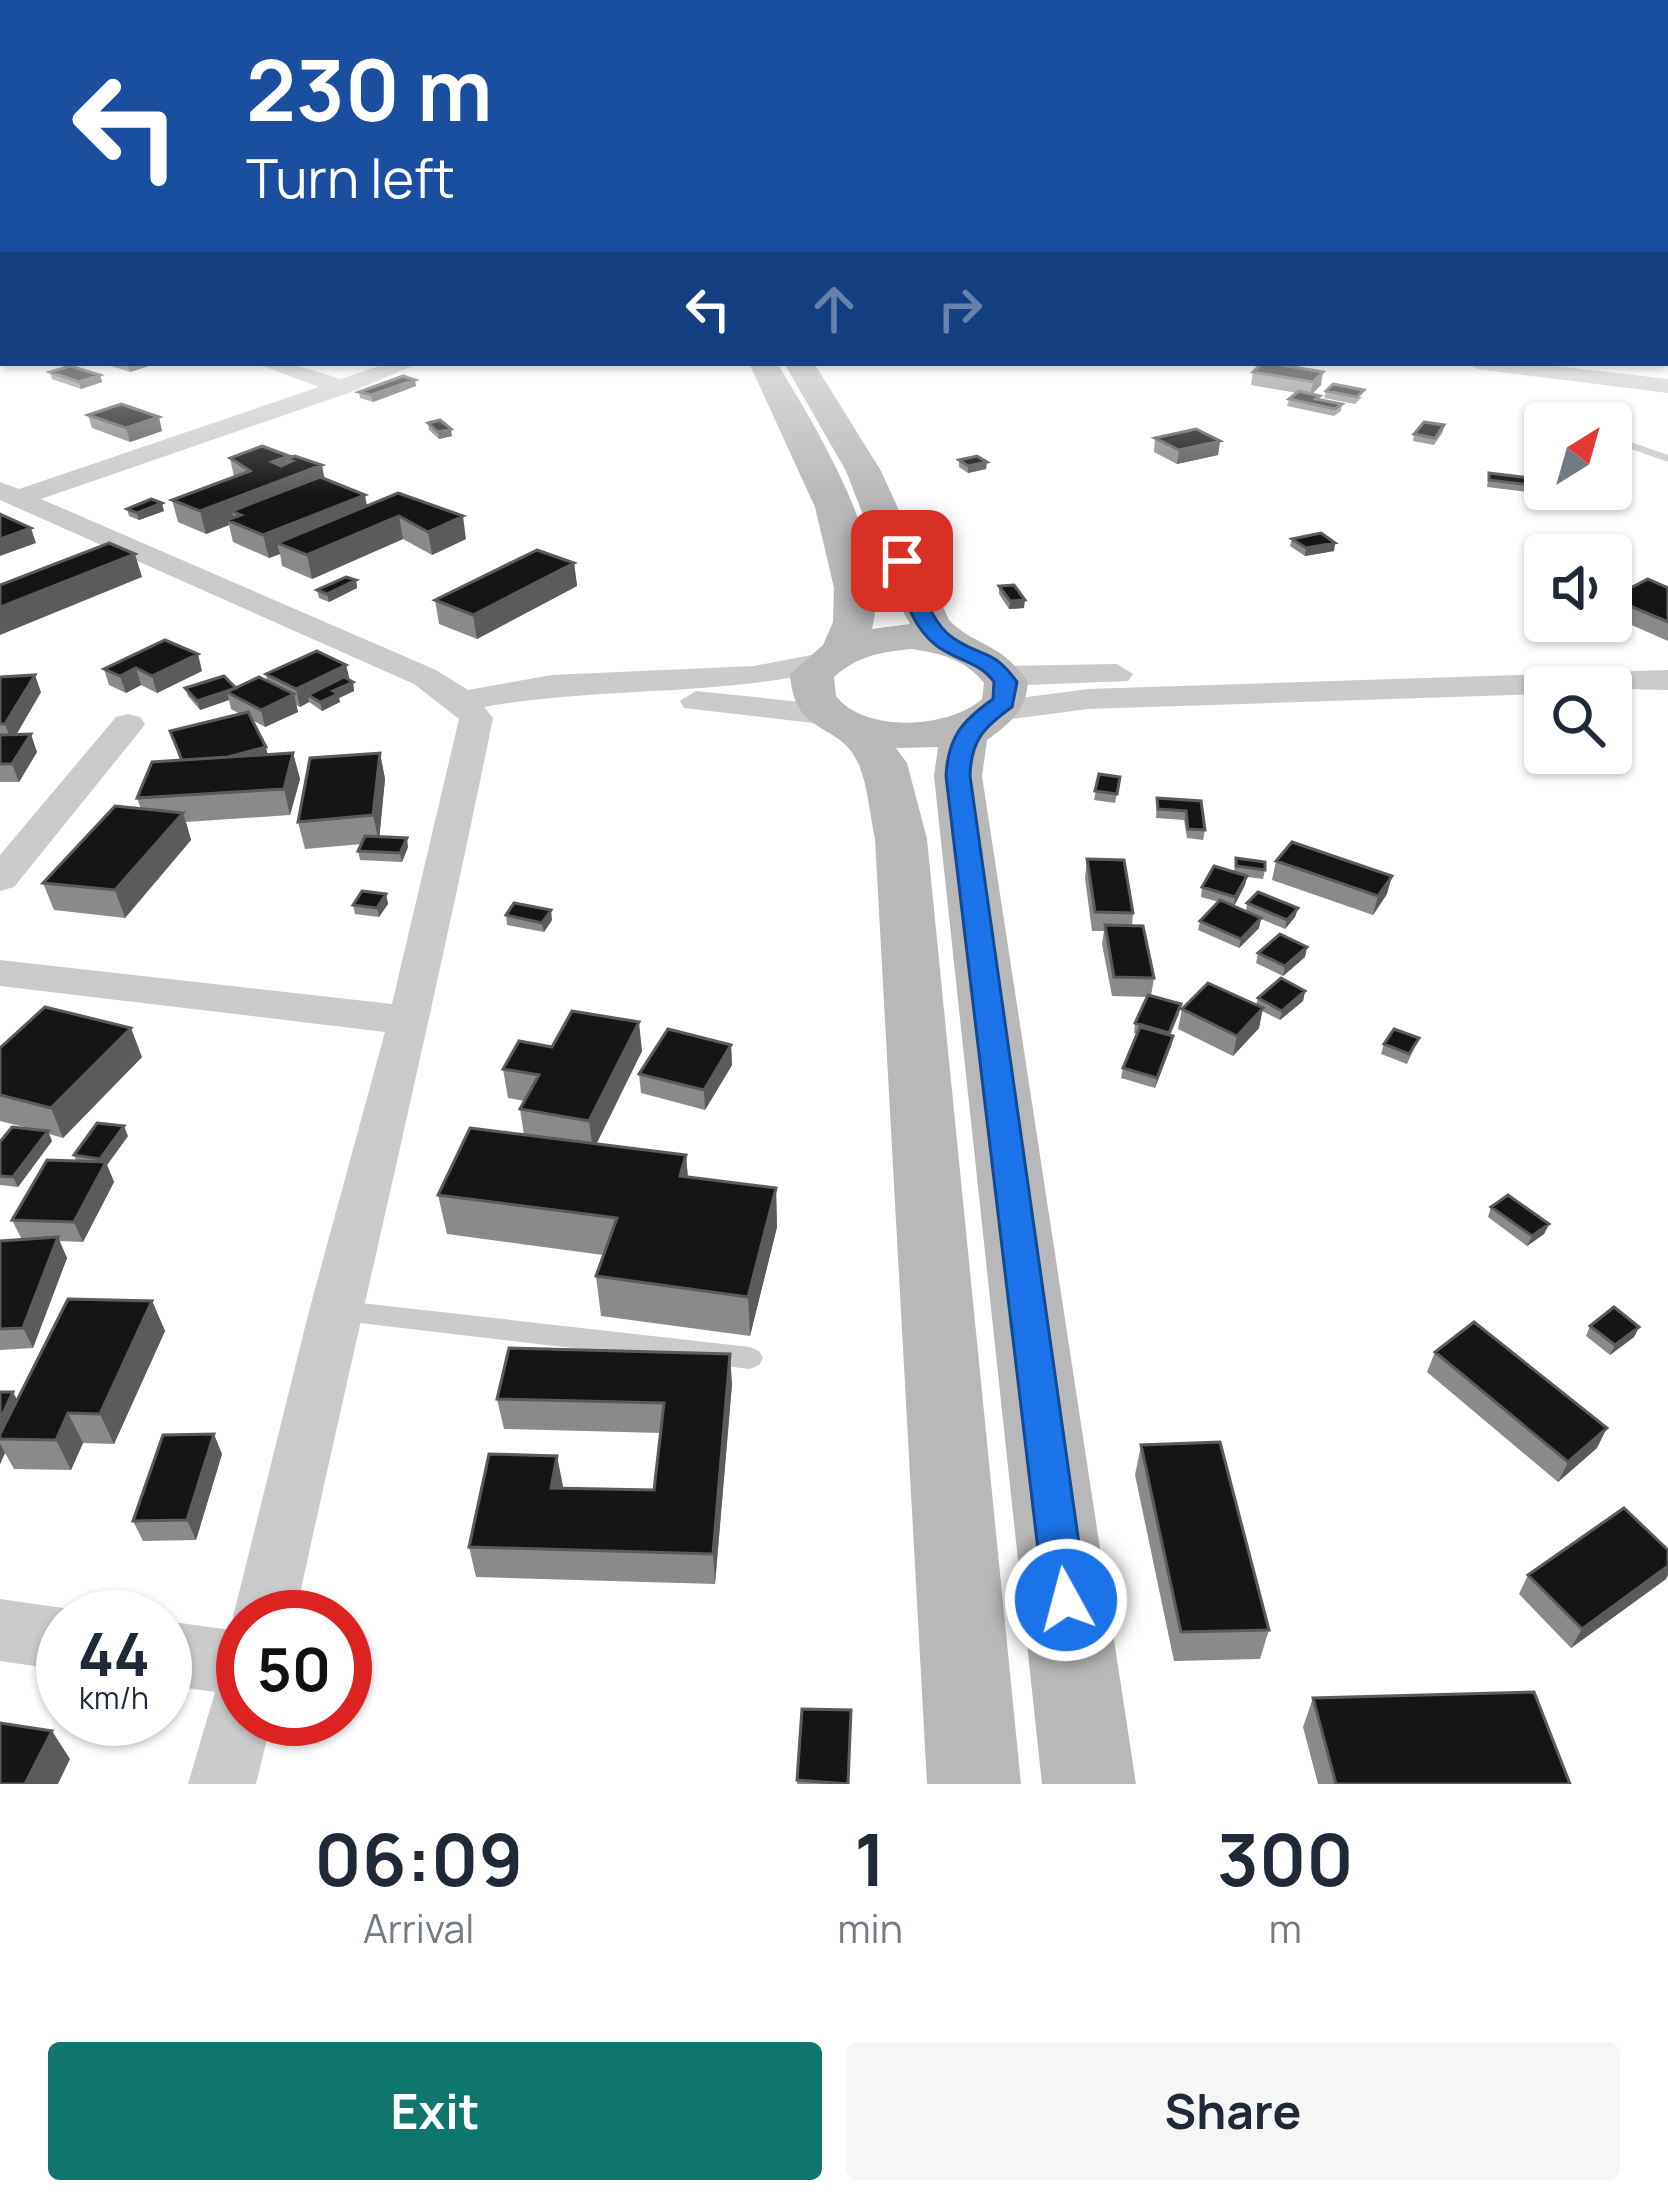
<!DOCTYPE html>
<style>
body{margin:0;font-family:Manrope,sans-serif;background:#f6f6f7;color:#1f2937;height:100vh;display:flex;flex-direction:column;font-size:45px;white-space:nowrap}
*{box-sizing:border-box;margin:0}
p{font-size:39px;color:#747a83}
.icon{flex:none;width:66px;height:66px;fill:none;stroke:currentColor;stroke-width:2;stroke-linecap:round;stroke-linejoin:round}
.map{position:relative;height:1784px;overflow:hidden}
.side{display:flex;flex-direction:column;background:#fff;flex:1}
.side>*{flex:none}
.guide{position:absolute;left:0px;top:0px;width:1668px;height:366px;box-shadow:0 3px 9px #0004;background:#1a4fa0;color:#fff;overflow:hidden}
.needle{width:78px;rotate:37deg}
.tools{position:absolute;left:1524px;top:402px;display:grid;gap:24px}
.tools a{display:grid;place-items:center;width:108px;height:108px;border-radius:12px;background:#fff;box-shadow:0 3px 9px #0004;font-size:60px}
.speed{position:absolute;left:36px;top:1590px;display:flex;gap:24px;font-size:60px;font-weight:700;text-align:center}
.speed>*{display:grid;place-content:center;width:156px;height:156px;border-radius:50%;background:#fff;box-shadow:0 3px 9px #0004;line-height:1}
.speed small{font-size:30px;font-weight:400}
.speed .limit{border:18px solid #d22;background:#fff;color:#111}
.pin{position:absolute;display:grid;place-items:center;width:102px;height:102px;color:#fff;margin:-51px;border-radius:24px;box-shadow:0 6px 18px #0006}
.me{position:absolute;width:132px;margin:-66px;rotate:353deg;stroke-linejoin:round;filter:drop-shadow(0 0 9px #0008)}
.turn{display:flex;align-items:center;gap:42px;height:252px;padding:0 48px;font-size:54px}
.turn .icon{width:156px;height:156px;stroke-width:2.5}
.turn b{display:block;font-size:84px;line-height:102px}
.lanes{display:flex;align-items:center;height:114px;padding:0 48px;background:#0003;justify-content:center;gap:60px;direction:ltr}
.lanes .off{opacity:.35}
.eta{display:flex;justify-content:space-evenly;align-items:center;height:204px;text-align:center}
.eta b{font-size:72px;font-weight:700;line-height:84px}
.cta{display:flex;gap:24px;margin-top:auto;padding:24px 48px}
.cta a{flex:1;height:138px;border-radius:12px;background:#0f766e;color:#fff;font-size:48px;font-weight:700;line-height:138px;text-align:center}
.cta a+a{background:#f6f6f7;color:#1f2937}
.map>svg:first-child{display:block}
</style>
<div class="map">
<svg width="1668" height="1784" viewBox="0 0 1668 1784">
<rect width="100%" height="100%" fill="#fff"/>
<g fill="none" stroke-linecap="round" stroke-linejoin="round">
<path fill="#cbcbcb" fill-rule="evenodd" d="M1611,435L1668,455V462L1611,442Z
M343,1301L750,1347L759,1351L763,1358L759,1365L750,1369L343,1321L334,1318L331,1311L334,1304Z"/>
<path fill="#cbcbcb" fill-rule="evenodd" d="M0,272L3,273V285L0,284Z
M1665,290L1668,291V303L1665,302Z
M1665,325H1668V337H1665Z
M255,363H288L341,379L388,363H420L351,392L41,499L436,670L468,690L552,675L754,666L822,653L838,662L833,669C719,697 600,686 484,707L493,718C432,1019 360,1317 295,1617H243V1719H272L256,1784H188L215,1692L165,1685V1621L239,1631L233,1617L309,1311L385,1032L0,986V960L392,1004L459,719L414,684L0,500V482L19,489L319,387Z
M1466,363H1531L1668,379V393L1477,369Z
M1117,664L1133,674L1128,681L1002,686L986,676L1002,666Z
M1668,670V690L1545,687V694L1088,709L996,721L979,711L996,701L1088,689Z
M696,691L830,705L847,715L830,725L684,708L680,701Z
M128,714L140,717L145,724L140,731L14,887L0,891V855L116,717Z
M0,1599L63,1608L85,1617H63V1670L0,1661Z"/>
<path fill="#b8b8b8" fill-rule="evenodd" d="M749,363H777C816,427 893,552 872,629L910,624L895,597L846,471L784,363H814L881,471L949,620C975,647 1000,641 1028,682C1026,711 1010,723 987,740L982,776L1136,1784H1042L934,776L938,747L896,748L907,763L927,839L1021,1784H927L875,839C870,816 868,787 859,765C841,720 794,739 790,674L823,645L833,622L834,588L815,507ZM911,649C940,653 965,659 984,683L982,699C950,728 865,734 836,696L834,677C857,656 881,652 911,649Z"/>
</g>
<path fill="#8a8a8a" d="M1667,338L1668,367L1665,358Z
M102,363H158L130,372Z
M1262,363L1321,385L1312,394L1319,399L1342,404L1341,411L1334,416L1287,406L1289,399L1297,393L1251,385L1253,372Z
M1606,363H1642L1641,366Z
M50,372L100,375L102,382L81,389L52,379Z
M416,386L373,402L360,398L359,392Z
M1326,391L1362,397L1355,404L1324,398Z
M88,415L162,431L130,442L92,428Z
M428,423L452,436L439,439L429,430Z
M1444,425L1443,432L1434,445L1413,441L1414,434Z
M1155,438L1220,441L1218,455L1177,464L1154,452Z
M230,458H290L367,506L466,539L432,555L403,539L312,579L282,566L280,554L269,558L233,542L229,525L206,534L178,522L172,500L234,477Z
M959,460L987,462L986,469L968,473L959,467Z
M1489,473L1531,485L1529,492L1487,487Z
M127,509L164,511L139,520L129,516Z
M1292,539L1335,543L1334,551L1305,556L1290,546Z
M574,563L577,586L477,639L439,624L435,600Z
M356,580L357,588L329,602L319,598L317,590Z
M999,586L1024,608L1009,609L999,594Z
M1668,588V641L1611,616V598Z
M346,665L350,681L353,682L354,691L339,698L340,702L322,711L309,702L300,707L296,705L298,712L265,727L252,720L268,755L293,753L300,779L290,815L186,822L191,840L125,918L54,910L43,883L141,809L137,798L180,760L170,731L240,714L231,709L229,700L200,710L188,696L185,688H236L267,681L266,674Z
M104,669L202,671L157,693L141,685L126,693L109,685Z
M0,677L41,692L16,735L37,752L19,782H0Z
M380,753L385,779L379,837L408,847L402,862L360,860L358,851L362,844L305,849L298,822Z
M1099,774L1120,777L1115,803L1094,800Z
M1157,798L1201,801L1205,830L1203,840L1187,838L1184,820L1156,818Z
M1236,858L1265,870L1263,879L1247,877L1245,885L1234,906L1246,912L1247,903L1298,908L1295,917L1285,929L1261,919L1259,928L1239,948L1198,930L1200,921L1219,902L1201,897L1202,887L1234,872Z
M1087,859L1133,913L1132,926L1154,978L1151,996L1179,1014L1170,1036H1173L1171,1046L1155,1088L1121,1078L1123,1068L1137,1034L1134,1033L1135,1023L1147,997L1112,996L1102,944L1104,931H1092L1085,878Z
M1276,861L1387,894L1373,915L1272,880Z
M386,894L388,904L379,917L355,914L353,905Z
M506,915L552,920L544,932L507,925Z
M1307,947L1305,957L1283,976L1256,963L1258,953Z
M1305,991L1303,1001L1280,1020L1262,1011L1259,1028L1233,1056L1178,1029L1182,1009L1256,1005L1258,998Z
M1419,1038L1407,1064L1381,1054L1384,1044Z
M731,1045L732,1065L705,1110L641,1093L639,1074Z
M552,1047L642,1051L596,1144L686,1155L688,1177L776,1188L777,1227L750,1336L601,1316L596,1276L603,1255L447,1234L438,1195L524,1135L520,1109L525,1101L508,1098L503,1069Z
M0,1048L142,1057L63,1138L49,1134L52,1141L18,1187L0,1185V1142L28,1128L0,1121Z
M128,1136L107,1165L114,1182L83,1242L59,1241L67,1258L33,1348L0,1350V1241L22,1240L12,1220L76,1161L74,1155Z
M1491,1207L1549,1224L1544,1234L1527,1246L1488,1217Z
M152,1301L165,1331L114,1444L83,1443L71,1470L14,1469L5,1453L0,1464V1392H13L17,1400Z
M1590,1326L1639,1327L1634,1337L1610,1355L1586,1336Z
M1435,1352L1597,1448L1558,1482L1427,1372Z
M732,1384L715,1584L476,1577L469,1547L557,1456L562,1488L654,1490L661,1433L504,1429L497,1399Z
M1141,1445L1269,1630L1260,1659L1174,1661L1135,1475Z
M222,1454L196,1540L143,1541L133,1521Z
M1528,1575L1666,1579L1571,1648L1519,1594Z
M1313,1698L1570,1784H1318L1303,1727Z
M802,1709L848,1784H797Z"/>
<path fill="#5b5b5b" d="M127,363H158L130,372Z
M1323,372L1321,385L1310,396L1313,382Z
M100,375L102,382L81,389L79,382Z
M415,380L416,386L373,402L371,395Z
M159,417L162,431L130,442L126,428Z
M451,429L452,436L439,439L438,432Z
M1220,441L1218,455L1177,464L1179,450Z
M289,456L286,459L290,477L322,465L326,486L241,515L232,511L235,523L227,520L229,525L206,534L200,511L272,462Z
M987,462L986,469L968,473V466Z
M365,495L369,517L277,543L280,554L269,558L263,535Z
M162,503L164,511L139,520L137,513Z
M399,516L403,539L312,579L307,555Z
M463,516L466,539L432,555L428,532Z
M31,528L36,543L0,556V539Z
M1335,543L1334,551L1305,556L1306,548Z
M135,554L142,577L0,635V607Z
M574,563L577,586L477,639L473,615Z
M356,580L357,588L329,602L327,594Z
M1025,600L1024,608L1009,609L1010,601Z
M198,654L202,671L157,693L152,676Z
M346,665L350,682L308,695L309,702L300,707L296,689Z
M136,668L141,685L126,693L120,676Z
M35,675L41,692L12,742L5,724Z
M353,682L354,691L339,698L340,702L322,711L320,702L333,691Z
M227,692L229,700L200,710L197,701Z
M294,694L298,712L265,727L261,710Z
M31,734L37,752L19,782L12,764Z
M266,747L270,765L185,768Z
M293,753L300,779L290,815L284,789Z
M380,753L385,779L379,842L373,815Z
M183,813L191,840L125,918L115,890Z
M407,838L408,847L402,862L400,853Z
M1247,876L1245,885L1234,906L1235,897Z
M1392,876L1387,894L1373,915L1378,896Z
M386,894L388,904L379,917L377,908Z
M1298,908L1295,917L1285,929L1287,920Z
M551,910L552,920L544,932L542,923Z
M1261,918L1259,928L1239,948L1241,939Z
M1307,947L1305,957L1283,976L1285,966Z
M1305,991L1303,1001L1280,1020L1282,1011Z
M1263,1008L1259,1028L1233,1056L1237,1036Z
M639,1022L642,1051L593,1151L589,1121Z
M131,1028L142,1057L63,1138L51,1108Z
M1173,1036L1171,1046L1155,1088L1157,1078Z
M731,1045L732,1065L705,1110L704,1090Z
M124,1126L128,1136L107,1165L114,1182L83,1242L74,1222L104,1167L100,1159Z
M48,1131L52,1141L18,1187L13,1177Z
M686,1155L689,1194L680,1176Z
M776,1188L777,1227L750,1336L748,1297Z
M1549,1224L1544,1234L1527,1246L1532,1236Z
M58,1237L67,1258L33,1348L23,1328Z
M152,1301L165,1331L114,1444L100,1414Z
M1639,1327L1634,1337L1610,1355L1615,1345Z
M730,1354L732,1384L715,1584L713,1554Z
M13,1392L23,1412L0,1439V1420Z
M68,1413L83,1443L71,1470L56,1440Z
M1607,1428L1597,1448L1558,1482L1568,1462Z
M214,1434L222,1454L196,1540L187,1520Z
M0,1443L5,1453L0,1464Z
M557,1456L563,1486L557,1518L551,1488Z
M1668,1566V1575L1666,1579L1571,1648L1582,1629Z
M52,1731L70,1759L58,1784H25Z"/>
<path fill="#151515" stroke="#5b5b5b" stroke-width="3" d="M1262,363H1270L1323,372L1313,382L1253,372Z
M70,366L100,375L79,382L50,372Z
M403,376L415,380L371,395L359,392Z
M1333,384L1364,390L1357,397L1326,391Z
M1299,391L1320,396L1316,399L1342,404L1335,409L1289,399Z
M121,404L159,417L126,428L88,415Z
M440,420L451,429L438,432L428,423Z
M1424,422L1444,425L1435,438L1414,434Z
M1196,429L1220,441L1179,450L1155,438Z
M262,446L289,456L272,462L281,466L292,461L286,459L295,456L322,465L200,511L172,500L250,471L230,458Z
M977,456L987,462L968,466L959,460Z
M1489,473L1531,478V485L1489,480Z
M320,477L365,495L263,535L227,520L241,515L232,511Z
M398,493L463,516L428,532L399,516L307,555L277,543Z
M151,499L162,503L137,513L127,509Z
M0,514L31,528L0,539Z
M1321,533L1335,543L1306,548L1292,539Z
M109,543L135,554L0,607V585Z
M537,550L574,563L473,615L435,600Z
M346,577L356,580L327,594L317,590Z
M1648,579L1668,588V622L1611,598Z
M1014,585L1025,600L1010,601L999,586Z
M165,640L198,654L152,676L136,668L120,676L104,669Z
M317,651L346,665L296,689L266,674Z
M35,675L5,724H0V677Z
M224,676L236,688L197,701L185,688Z
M259,677L294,694L261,710L227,692Z
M344,677L353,682L333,691L338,694L320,702L308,695Z
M248,712L266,747L228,757L182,760L170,731Z
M31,734L12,764H0V735Z
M293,753L284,789L137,798L152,762Z
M380,753L373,815L298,822L310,758Z
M1099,774L1120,777L1117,794L1095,791Z
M1157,798L1201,801L1205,830L1188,829L1186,811L1158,809Z
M115,806L183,813L115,890L43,883Z
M365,836L407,838L400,853L358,851Z
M1292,842L1392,876L1378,896L1276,861Z
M1236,858L1265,862V870L1236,866Z
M1087,859L1124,860L1133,913L1095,912Z
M1214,866L1247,876L1235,897L1202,887Z
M362,891L386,894L377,908L353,905Z
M1258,892L1298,908L1287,920L1247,903Z
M1220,900L1261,918L1241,939L1200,921Z
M514,903L551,910L542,923L506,915Z
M1105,925L1143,926L1154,978L1114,977Z
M1280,934L1307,947L1285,966L1258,953Z
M1281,978L1305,991L1282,1011L1258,998Z
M1208,983L1263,1008L1237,1036L1182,1009Z
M1148,995L1181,1004L1169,1033L1135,1023Z
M45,1007L131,1028L51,1108L0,1095V1048Z
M572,1011L639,1022L589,1121L520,1109L539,1075L503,1069L519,1041L552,1047Z
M1140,1027L1173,1036L1157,1078L1123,1068Z
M668,1029L731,1045L704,1090L639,1074Z
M1394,1029L1419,1038L1409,1054L1384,1044Z
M97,1123L124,1126L100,1159L74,1155Z
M12,1127L48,1131L13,1177L0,1176V1142Z
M470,1128L686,1155L680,1176L776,1188L748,1297L596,1276L617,1218L438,1195Z
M47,1160L106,1162L74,1222L12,1220Z
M1508,1195L1549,1224L1532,1236L1491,1207Z
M58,1237L23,1328L0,1329V1241Z
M68,1299L152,1301L100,1414L68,1413L56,1440L0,1439V1434Z
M1614,1307L1639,1327L1615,1345L1590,1326Z
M1474,1322L1607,1428L1568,1462L1435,1352Z
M509,1348L730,1354L713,1554L469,1547L489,1454L557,1456L551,1488L654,1490L664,1403L497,1399Z
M0,1392H13L0,1420Z
M214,1434L187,1520L133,1521L163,1435Z
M1220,1442L1269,1630L1181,1632L1141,1445Z
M1624,1508L1668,1550V1566L1582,1629L1528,1575Z
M1534,1692L1570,1784H1336L1313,1698Z
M802,1709L851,1710L848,1784L797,1780Z
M0,1723L52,1731L25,1784H0Z"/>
<linearGradient id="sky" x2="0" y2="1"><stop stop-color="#a6bbea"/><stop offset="0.49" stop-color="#fff"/><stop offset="1" stop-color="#fff" stop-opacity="0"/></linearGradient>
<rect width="1668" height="494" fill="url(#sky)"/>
<path fill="#1a73e8" stroke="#114b97" stroke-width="3" d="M902,555L912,561C922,587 929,621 953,638C982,658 993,648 1017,682L1012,707C984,727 971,740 970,776L1087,1600L1081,1615L1066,1621L1050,1615L1044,1600L946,776C948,737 962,721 993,699L994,682C979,661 957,661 937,646C910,626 903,591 892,561Z"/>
</svg>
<div class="tools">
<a><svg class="needle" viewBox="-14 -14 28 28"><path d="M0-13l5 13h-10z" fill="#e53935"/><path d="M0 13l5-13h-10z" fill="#747a83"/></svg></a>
<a><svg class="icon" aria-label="sound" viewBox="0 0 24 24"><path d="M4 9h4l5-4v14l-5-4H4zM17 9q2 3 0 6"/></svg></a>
<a><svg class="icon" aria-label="search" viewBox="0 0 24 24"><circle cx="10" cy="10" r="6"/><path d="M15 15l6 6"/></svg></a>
</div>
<div class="speed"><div>44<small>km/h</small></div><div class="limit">50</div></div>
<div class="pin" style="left:902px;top:561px;background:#d93025"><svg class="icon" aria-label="arrive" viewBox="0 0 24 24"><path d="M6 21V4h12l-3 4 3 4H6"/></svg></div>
<svg class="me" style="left:1066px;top:1600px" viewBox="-20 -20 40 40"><circle r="17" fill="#1a73e8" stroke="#fff" stroke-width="3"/><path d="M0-11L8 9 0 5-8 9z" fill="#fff"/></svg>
<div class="guide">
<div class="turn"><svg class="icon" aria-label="left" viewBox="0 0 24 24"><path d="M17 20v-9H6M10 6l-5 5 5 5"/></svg><div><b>230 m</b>Turn left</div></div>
<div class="lanes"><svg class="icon" aria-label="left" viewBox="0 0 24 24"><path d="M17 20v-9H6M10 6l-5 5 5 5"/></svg><svg class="icon off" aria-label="ahead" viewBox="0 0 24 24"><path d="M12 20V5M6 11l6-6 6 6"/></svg><svg class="icon off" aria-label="right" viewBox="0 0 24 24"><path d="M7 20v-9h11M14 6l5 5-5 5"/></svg></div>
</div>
</div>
<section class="side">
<div class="eta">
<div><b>06:09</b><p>Arrival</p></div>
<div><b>1</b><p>min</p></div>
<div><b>300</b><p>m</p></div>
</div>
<div class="cta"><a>Exit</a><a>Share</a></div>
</section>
